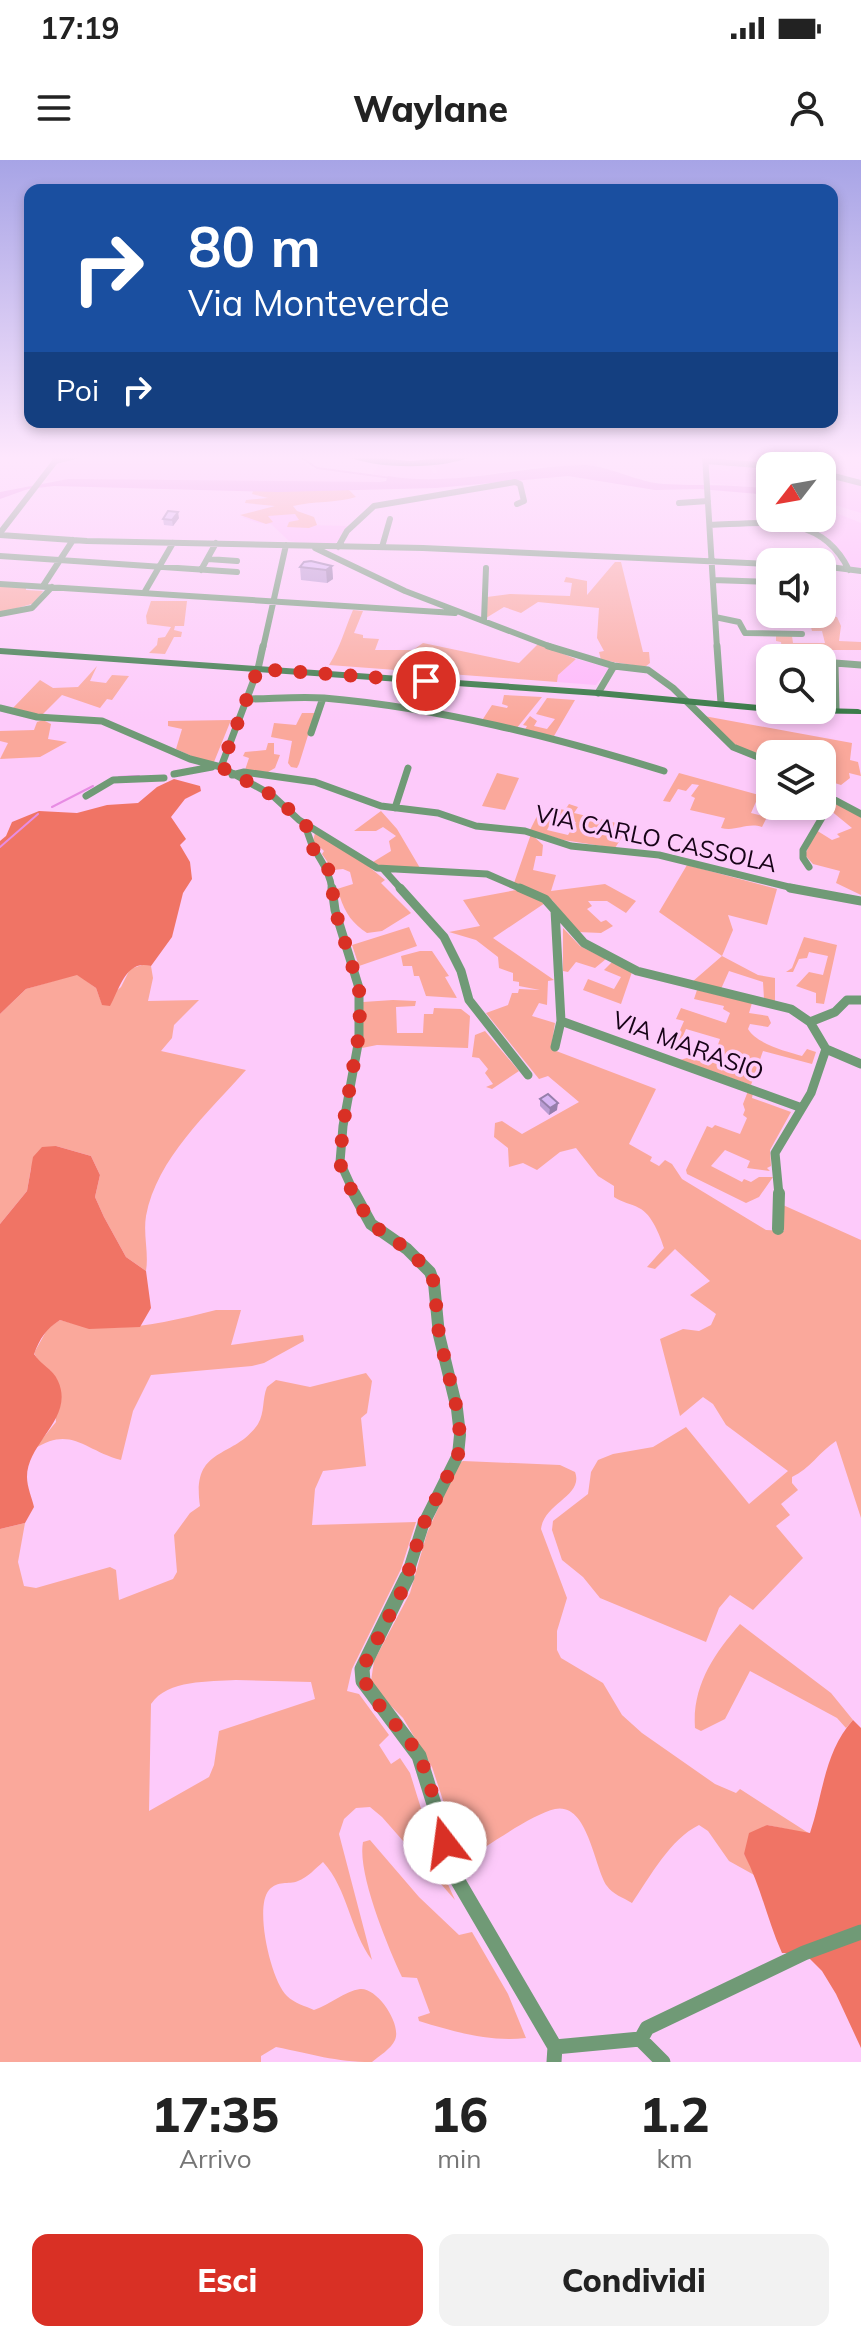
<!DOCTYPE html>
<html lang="it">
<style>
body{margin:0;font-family:Mulish,sans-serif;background:#f2f2f2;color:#222;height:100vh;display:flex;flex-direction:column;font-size:30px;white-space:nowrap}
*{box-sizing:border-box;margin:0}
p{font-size:26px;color:#767676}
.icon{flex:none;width:44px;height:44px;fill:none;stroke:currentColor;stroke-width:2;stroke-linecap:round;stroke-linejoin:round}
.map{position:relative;height:1902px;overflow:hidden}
.side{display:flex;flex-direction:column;background:#fff;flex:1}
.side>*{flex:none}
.top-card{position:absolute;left:24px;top:24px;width:814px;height:244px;border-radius:16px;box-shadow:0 4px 12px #0003;background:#1a4fa0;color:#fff;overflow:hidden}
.needle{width:52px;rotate:239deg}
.controls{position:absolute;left:756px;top:292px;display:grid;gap:16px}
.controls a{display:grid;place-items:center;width:80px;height:80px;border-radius:16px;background:#fff;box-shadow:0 4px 12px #0003;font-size:40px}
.pin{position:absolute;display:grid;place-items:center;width:68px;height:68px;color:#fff;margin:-34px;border:4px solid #fff;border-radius:50%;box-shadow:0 2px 8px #0007}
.me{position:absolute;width:88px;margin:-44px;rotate:345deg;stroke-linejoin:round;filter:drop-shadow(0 0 6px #0008)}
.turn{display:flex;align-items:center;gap:28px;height:168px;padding:0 32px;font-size:36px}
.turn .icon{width:104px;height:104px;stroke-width:2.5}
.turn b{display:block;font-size:56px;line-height:68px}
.then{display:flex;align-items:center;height:76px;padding:0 32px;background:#0003;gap:16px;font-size:30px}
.eta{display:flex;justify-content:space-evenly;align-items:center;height:136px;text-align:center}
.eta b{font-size:48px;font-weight:800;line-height:56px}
.action{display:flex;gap:16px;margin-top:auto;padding:16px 32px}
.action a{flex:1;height:92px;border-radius:16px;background:#d93025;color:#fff;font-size:32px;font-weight:800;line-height:92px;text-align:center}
.action a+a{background:#f2f2f2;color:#222}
.status{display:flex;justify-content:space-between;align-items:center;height:56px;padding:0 40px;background:#fff;direction:ltr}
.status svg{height:22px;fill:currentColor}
header{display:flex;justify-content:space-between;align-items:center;height:104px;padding:0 32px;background:#fff;font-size:36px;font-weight:800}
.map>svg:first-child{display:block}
</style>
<div class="status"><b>17:19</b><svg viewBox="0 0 49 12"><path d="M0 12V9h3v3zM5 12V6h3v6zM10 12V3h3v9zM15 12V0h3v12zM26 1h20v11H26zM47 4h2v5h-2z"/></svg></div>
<header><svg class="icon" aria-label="menu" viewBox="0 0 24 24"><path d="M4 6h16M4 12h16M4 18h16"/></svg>Waylane<svg class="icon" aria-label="person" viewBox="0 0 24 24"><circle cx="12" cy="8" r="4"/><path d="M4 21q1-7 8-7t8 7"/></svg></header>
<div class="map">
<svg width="861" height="1902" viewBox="0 0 861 1902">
<rect width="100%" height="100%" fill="#fdcafa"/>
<path fill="#feb8fa" d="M82,295H302V301L310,308L387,319L380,322L272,323L81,319L45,321L60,302Z
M479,295H597V306L532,307L447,321H417L372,314L383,302L428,303L433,313H437L433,303Z
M733,305L770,307V329L711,323L710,309L729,311Z
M822,314L861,324V353L822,341Z
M283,347L309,358L305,365L348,366L335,384L302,383L289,381L271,364L258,363L241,357Z
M822,347L861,363V410L851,408L836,387L805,365L809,358H822Z
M576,499L588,502L609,508L596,525L557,522V515Z"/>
<path fill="#faa89b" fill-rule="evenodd" d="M349,330L356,337C336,343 314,341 293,346L297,351L314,357L317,365L309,368L287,367L289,362L299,360L295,354L268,356L273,362L266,364L240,355L275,346L245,343L246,340L268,338L252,334L253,331Z
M615,402H621L643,492H649L650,503L645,507L601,500L599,492L604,491L597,478L599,448L538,442L521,453L504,447L486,458L487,437L510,434L570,436L572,423L564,422L566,417L587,421V435Z
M0,425L26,427V430L43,431L35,443L0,453Z
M151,441H187L184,466H175L174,470L182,472L181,477H174L165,494L149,493L157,485L158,478L165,477L171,467L147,464L146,456Z
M353,450L363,451L354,473L363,475V478L379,479L375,490H413L423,483L519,503L538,484L576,499L558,515L557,522L329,505C341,486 344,471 353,450Z
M808,456L837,457L841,466L839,481L861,482V490H797L793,492V498L783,497L781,482L776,481V474L792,476L793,483H825L822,471H812Z
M97,506L90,521L106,523L112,515L129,516L112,540L107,539L100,548L62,535L42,555L12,549L40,520L53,528L78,527Z
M504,535L542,537L516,569L481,562L492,545L507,548L508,546L502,544Z
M547,538L575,540L554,576L524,571L527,566L523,565L530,556L537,561L534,566L547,569L555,559L536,554Z
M302,553H315L299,604L297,608L291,607L288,603L292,581L271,577L274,563L296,565Z
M704,556L852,583L850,600L858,602L861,616L849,613L850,618L841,625L822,619V594H770V601L737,588Z
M43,560L51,564L48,579L67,582L40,597L0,599L8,583L0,581V571L34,570L37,562Z
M231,560L214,602L207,603L176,589L182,569L168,566V561Z
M268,583H274V594L280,595L275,608L268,612L245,610L249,598L243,596L245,592L266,590Z
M497,613L519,618L505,650L482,646Z
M679,613L759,635L751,653L767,657L762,667C747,662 736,672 721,668L725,658L690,650L695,638L691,636L699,625L692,624L686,631L678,629L670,642L663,641Z
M834,643L861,655V735L836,723L840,711L813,704L805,695L816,670L832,680L840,677L837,674L852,668L830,650Z
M569,644L578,647L574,653L629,666L615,688L563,680L530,670L537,656L552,660L547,670L568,675L576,662L554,659L560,649L565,650Z
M381,651L397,669L420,708L380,706L373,702L391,691L389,681L396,676L383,667L376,671H354Z
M315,673L368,706L385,720L381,723L411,753L382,771L367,773C353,764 345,753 340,737H337V729L353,724L350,712L343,709L333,710L322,694L324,691L313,681Z
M531,674L543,685L542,696H536L533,710L556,715L551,731L605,724L636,741L626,753L607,741H588L592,746L587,749L601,762L606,760L613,766L601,773L578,772L552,740L514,723Z
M687,705L777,729L767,765L728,755L733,770L722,796L758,815L775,818V842L764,839L763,822L729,811L721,829L692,822L722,796L659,752Z
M516,730L545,743L493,778L554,820L548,821L547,845L539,843L532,856L555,863L551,889L656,929L629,984L652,997L650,1001L659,1006L665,1000L672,1004L682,1019L766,1070L784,1071L783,1045L861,1080V1358L836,1281C819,1292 810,1309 792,1317V1323L798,1330L781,1344L790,1355L776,1366L803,1398L753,1450L730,1435L719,1448L706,1482L600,1438L583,1417L562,1400L552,1370L553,1361L588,1334L591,1312L598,1300L613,1294L653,1287L686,1267L749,1344L788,1311L726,1265L713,1244L703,1237L680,1256L660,1179L683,1169L699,1171L711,1165L716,1154L690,1135L710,1121L675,1089L655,1109L647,1107L664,1088C660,1076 652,1054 639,1048C630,1043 623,1043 614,1037V1026L598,1016L576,988L560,992L537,1010L523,1003L509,1007L508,988L494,977L495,963L502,961L522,974L579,942L548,916L539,919L486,853L508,845L512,833H518L519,829L540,830L519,826V822L513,821V813L499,808L498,797L476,780L449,772L480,766L463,740Z
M409,767L417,786L359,806L352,785Z
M563,768L580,786L606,799L595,808L576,802L568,812L563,811Z
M804,777L837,785L824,844L816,843V833L796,826L809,812L823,815L828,796L809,792L807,798L799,799L793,812H786L792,808Z
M420,791H432L449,816L445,817L457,838L426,836L419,816H414L412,806H403L401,796Z
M612,802L632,812L621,844L583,830L588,819L614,829L621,817L604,810Z
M145,804L151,806L153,818L148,841L199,840L174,865L172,878L161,891L246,910C208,953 157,998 146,1056C143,1075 149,1093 146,1111L126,1097L104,1057L95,1037L100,1015L91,996L56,986L31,1008L27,1031L0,1064V854L26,829L77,814L96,828L102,844L121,827L130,809Z
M697,830L752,843L749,853L768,856L771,863L768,867L750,864L748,869C757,884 785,891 802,896L807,889L816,892L812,904L763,891L751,925L680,900L687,898L711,904L720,879L686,869L678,887L673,886L684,861L676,859L681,848L726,863L730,853L723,849L724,846L694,839Z
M393,840L416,841L415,846L396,847L397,873H423L424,854H433L434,848L461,849L470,856L468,888L377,885L362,888L363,842Z
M485,871L519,911L492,929L486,927L493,924L485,913L488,909L479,898L472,897L475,875Z
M748,931L753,933L752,938L791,952L770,990L771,1006L767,1008L770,1011L747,1008L750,1001L725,990L711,1006L742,1022L744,1019L751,1022L759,1017H773L759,1037L746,1043L687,1014L686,1010L707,966L712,968L715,965L740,974L747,958L743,955L745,950L743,944Z
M216,1150H241L231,1185L303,1175L304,1181L264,1203L252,1206L151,1215L133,1251L121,1300C84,1290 71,1265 34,1289L56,1262L51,1211L40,1204L34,1193L48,1168L60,1160C113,1176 164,1163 216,1150Z
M366,1213L372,1221L367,1253L361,1258L366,1306L323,1311L315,1329L312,1365L416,1362L401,1409L352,1509L347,1531L359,1534L389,1575L379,1585L391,1604L400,1598L410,1613L437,1700L455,1740L382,1657L370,1647L356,1648L344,1659L339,1674L372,1800C350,1771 348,1729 323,1702C316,1708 307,1718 298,1721C288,1725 278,1720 269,1730C254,1747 271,1821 287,1836C294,1843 305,1846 314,1850C329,1845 345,1831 360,1829C377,1827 402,1864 395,1880C391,1889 379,1896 372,1902C335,1902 312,1894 276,1887L261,1896V1902H0V1369L25,1363L18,1402L24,1426L36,1428L110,1407L116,1410L119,1440L173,1419L177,1412L174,1375L190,1353L200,1346C191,1285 234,1300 258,1264C265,1252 262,1239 267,1227L276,1220L310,1227ZM236,1520L311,1522L315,1539L219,1571L214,1605L209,1617L149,1651L151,1544C168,1519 209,1522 236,1520Z
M463,1301L560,1305L575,1312C584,1336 544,1343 541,1369L567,1438L557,1471V1490L561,1498L603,1523L622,1555L642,1573L715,1624L736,1633L740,1629L810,1674L767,1665L744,1694L756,1716L729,1701L708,1671L699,1665C670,1679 650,1717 632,1743C624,1738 612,1734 607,1726C594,1707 588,1642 555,1649C532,1654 485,1688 463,1701L432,1607L403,1558L375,1530L371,1521L374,1501L410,1433L427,1373L458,1304Z
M740,1464L831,1533L853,1560L846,1568L837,1558L750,1511L725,1559L701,1571L695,1568C692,1526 714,1494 740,1464Z
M370,1680L419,1737L459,1775L472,1772L508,1834L526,1878C489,1882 455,1872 419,1861L418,1857L430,1853L417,1818L402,1817C388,1787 357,1713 363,1682Z"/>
<path fill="#f07465" d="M174,619L200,626L201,631L185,639L171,657L186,679L180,685L190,702L192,719L183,733L172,777L151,806C126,799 120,828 110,846L102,845L96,828L77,815L26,829L0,854V681L6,676L12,662L39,651L77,653L107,645L138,643L157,627Z
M56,986L91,996L100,1015L95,1037L104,1057L126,1097L146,1111L151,1148L140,1167L89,1169L60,1160C46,1169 40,1178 34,1194C41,1205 53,1209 58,1221C75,1258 27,1282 27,1317C27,1327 32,1338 34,1347L25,1363L0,1369V1064L27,1031L33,997L42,987Z
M853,1560L861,1568V1888L836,1834L822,1811L804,1793H782C767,1760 761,1726 744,1694L749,1673L767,1665L810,1673C823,1635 824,1592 853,1560Z"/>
<path fill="#e78ce3" d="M585,305C613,307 636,322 664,324C700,326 734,324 770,329V335L700,329L655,330L568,316L436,328L278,332L54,326L28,329L0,339V332L68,319L380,322L386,321L388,316C453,327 519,306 585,305Z"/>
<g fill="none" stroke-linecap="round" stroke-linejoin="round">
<path stroke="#e78ce3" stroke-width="2" d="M304,295L303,299L317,308L391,318
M119,617L139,616
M52,647L93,626
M0,687L38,654"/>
<path stroke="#709a76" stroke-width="6" d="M705,295L717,488
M55,301L79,295
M706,301L770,306
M822,313L861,323
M679,343L708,341
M710,365C765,363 821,352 849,410
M0,373L60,295
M0,375L87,381L423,388L770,404
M338,387L347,371L374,346L515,322L520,324L524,341L517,344
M382,387L390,359
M315,388L405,431L554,488
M0,396L237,412
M208,399L237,401
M822,406L861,411
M201,410L216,383
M713,420L770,422
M0,424L455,453
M43,426L73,380
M144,433L173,383
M0,454L32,448L52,427
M715,457L739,462L745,473L802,474
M484,460L486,408
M263,488L286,385"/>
<path stroke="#709a76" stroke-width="7" d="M548,486L614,506L648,510L673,528L733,587L770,602
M717,486L721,543
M598,533L614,506
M245,539C271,539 298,536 324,538C440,548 554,577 664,611
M0,548L37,557L102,561L190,599L221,607
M836,549L835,503L861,505
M311,573L323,538
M221,607L272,635L299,660L377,708L487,714L524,730
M221,607L258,509L263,486
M174,614L212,607
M232,615L244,612L315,622L381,646L438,653L476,666L525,671L571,686L659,695L801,730
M822,622L833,639L861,654
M86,636L113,620L164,618
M395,648L408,608
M306,664C309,692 329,702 332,730
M809,707L803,698V690L833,639
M384,710L402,730"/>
<path stroke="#709a76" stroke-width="9" d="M332,728L335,750L359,828V879L343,966L340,1002L355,1035
M400,728L444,777L461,811L469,840L528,915
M520,728L545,739L584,783L637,811L791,849L810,862L826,889L861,904
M790,728L861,741
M555,750L561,861L555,887
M561,861L802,948
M810,862L835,852L847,840H861
M779,1035L775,993L811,933L826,889"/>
<path stroke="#709a76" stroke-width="12" d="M354,1033L371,1064L407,1089L430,1112L434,1123L439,1175L457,1249L460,1275L458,1295L423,1365L406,1419
M778,1069L779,1033"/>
<path stroke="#709a76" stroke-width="15" d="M407,1417L362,1509L363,1521L419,1596L458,1721L555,1887L554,1902
M641,1879L647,1868L804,1793L861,1772
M555,1887L640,1879L663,1902"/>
<path fill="#357844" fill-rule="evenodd" d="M344,295L410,301L476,295C445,310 374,310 344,295Z
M0,488L598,530L770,546V550H774L770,552L598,536L0,494Z
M822,548L858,549L861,550V554L791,553L786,550H822Z"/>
</g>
<path fill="#b99cd2" d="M179,358L173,366L164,365L163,359Z
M332,406L333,419L327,423L301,420L300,407Z
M540,939L557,950L549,955L540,946Z"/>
<path fill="#967fab" d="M178,352L179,358L173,366L172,360Z
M332,406L333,419L327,423L326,410Z
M558,943L557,950L549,955L550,948Z"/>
<path fill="#d7b5f4" stroke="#967fab" stroke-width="2" d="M168,351L178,352L172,360L163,359Z
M311,401L332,406L326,410L300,407L304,402Z
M548,934L558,943L550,948L540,939Z"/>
<linearGradient id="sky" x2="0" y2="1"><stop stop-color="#a7a4e6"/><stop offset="0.53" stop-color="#fee7fd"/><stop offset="1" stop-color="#fee7fd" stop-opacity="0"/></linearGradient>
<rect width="861" height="561" fill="url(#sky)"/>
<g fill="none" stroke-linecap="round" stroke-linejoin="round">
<path stroke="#d93025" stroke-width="14" stroke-dasharray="0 25.2" d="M426,521L258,509L221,607L272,635L306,664L308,682L330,712L335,750L359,828L360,868L343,966L340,1002L343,1015L371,1064L407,1089L430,1112L434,1123L439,1175L457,1249L460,1275L458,1295L423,1365L403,1429L362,1509C366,1542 405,1568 420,1598C432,1625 437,1655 445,1683"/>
</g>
<g text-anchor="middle" stroke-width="7" stroke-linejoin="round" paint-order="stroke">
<g font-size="24" fill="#170317" stroke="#fdcafa">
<text transform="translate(656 679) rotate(12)" y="8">VIA CARLO CASSOLA</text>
<text transform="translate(688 886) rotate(20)" y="8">VIA MARASIO</text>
</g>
</g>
</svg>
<div class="controls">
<a><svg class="needle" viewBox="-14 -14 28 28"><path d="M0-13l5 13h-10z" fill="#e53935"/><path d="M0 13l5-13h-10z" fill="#767676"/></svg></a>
<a><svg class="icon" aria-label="sound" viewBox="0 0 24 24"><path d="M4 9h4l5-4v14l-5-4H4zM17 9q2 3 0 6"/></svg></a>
<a><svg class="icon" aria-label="search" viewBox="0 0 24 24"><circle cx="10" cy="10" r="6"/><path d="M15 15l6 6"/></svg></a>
<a><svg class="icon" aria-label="layers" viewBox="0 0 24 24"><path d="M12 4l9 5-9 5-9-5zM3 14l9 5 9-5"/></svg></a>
</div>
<div class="pin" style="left:426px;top:521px;background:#d93025"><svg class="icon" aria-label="arrive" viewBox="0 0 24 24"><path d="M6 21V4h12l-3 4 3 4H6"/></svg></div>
<svg class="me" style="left:445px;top:1683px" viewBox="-20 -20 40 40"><circle r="19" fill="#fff"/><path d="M0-13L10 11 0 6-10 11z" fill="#d93025"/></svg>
<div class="top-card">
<div class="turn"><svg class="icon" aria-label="right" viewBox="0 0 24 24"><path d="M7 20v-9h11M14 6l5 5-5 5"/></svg><div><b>80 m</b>Via Monteverde</div></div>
<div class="then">Poi<svg class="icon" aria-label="right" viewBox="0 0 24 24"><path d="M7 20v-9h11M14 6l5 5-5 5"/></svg></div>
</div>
</div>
<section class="side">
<div class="eta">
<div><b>17:35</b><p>Arrivo</p></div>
<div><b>16</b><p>min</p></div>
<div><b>1.2</b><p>km</p></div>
</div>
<div class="action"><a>Esci</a><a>Condividi</a></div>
</section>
